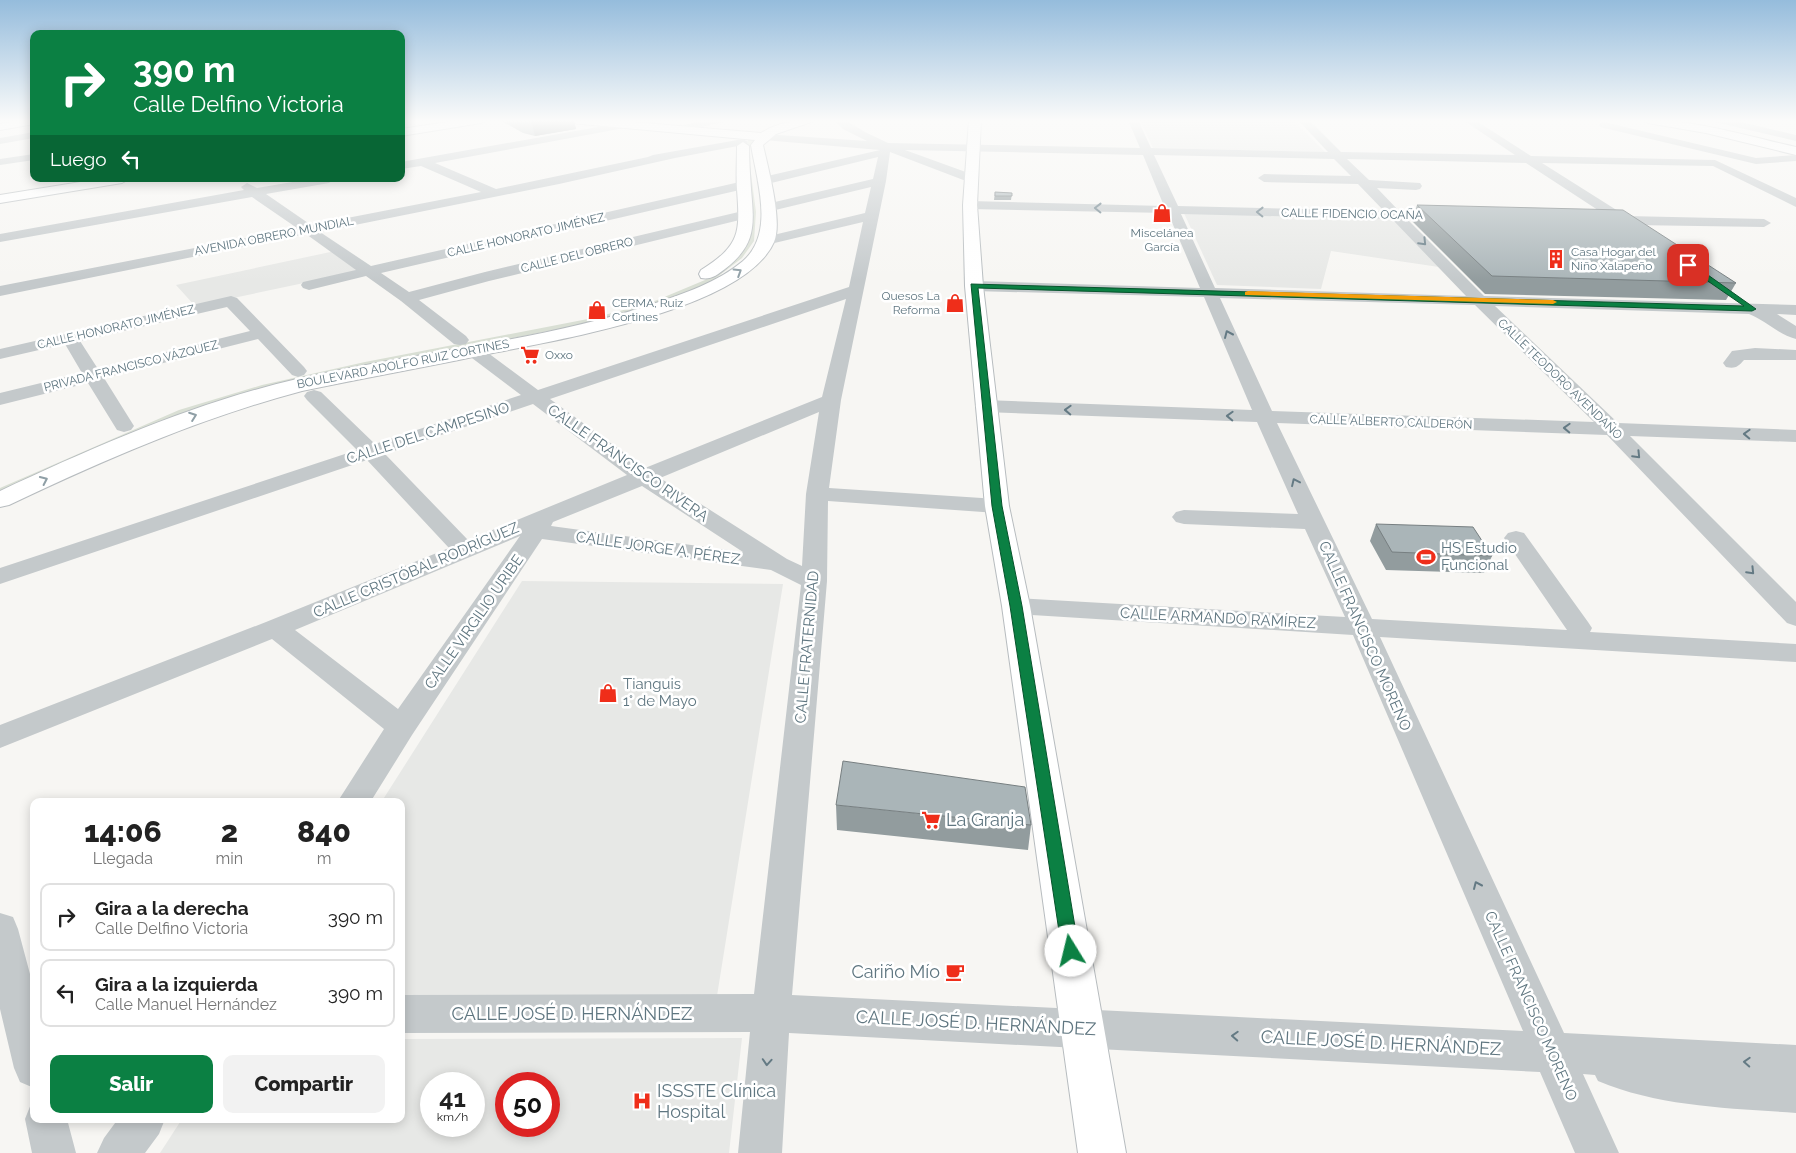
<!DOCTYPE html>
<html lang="es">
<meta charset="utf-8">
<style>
body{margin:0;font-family:Raleway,sans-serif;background:#f2f2f2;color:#222;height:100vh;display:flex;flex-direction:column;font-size:19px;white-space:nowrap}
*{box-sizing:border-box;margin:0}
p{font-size:16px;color:#767676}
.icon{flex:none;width:28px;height:28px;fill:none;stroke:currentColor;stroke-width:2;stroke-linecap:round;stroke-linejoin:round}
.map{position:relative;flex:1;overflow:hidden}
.details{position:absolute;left:30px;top:798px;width:375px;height:325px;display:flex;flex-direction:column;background:#fff;border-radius:10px;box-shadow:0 2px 12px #0003}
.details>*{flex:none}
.top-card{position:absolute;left:30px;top:30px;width:375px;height:152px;border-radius:10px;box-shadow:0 2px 12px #0003;background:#0b8043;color:#fff;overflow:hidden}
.speed{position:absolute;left:420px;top:1072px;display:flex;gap:10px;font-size:25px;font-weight:700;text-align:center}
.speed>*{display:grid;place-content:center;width:65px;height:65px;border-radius:50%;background:#fff;box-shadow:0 2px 12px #0003;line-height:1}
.speed small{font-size:12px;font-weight:400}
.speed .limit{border:8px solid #d22;background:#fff;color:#111}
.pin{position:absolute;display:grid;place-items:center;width:42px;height:42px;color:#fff;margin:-21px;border-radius:10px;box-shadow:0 2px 8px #0006}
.me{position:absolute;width:55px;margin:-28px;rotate:351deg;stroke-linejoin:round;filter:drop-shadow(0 0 4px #0008)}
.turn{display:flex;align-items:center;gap:18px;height:105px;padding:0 20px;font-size:22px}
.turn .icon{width:65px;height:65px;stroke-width:2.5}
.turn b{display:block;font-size:35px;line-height:42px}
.then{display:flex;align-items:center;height:48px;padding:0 20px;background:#0003;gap:10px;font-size:19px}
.eta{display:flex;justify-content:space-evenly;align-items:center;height:85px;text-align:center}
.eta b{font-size:30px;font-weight:800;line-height:35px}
.cta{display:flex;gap:10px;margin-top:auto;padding:10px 20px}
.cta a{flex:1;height:58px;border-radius:10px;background:#0b8043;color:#fff;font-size:20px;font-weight:800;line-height:58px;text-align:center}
.cta a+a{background:#f2f2f2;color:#222}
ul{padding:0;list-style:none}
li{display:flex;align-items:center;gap:15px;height:68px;margin:0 10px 8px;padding:0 10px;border:2px solid #e0e0e0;border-radius:10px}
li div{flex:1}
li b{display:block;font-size:19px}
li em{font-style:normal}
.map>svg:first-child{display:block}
</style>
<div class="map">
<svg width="1796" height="1153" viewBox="0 0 1796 1153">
<rect width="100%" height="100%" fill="#f7f6f3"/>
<path fill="#e7e8e6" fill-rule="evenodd" d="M1140,120H1293L1325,152L1153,148Z
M1183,211L1392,217L1439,267L1331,251L1321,289L1217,285Z
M335,251L361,271L195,306L176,285Z
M522,581L783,584L716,1002H401V801H382Z
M742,1038L729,1153H160L182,1119H401V1039ZM431,1084H474V1126H431ZM506,1084H549V1126H506Z"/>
<path fill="#d9dfd4" d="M749,139H755L748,151L756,212L754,241L742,258L712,281L656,305L595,322L303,379L0,495V488L179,410L262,385L365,362L593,318L650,303L705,280L736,258L746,241L741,152Z"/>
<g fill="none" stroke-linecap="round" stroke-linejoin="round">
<g stroke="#b7bcbf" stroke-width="2">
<path id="major" d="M21,120H34V124L0,130V124Z
M461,120H487L481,123L401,136V129Z
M565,120H609L761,133C777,123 794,120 813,120L811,122L776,134L763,145C768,168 783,222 774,242C744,310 556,340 488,354C426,367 364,378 302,391C200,418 104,460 9,505L0,507V491C96,446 194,403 297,379C415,352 538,342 653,304C683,294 718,282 743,261C775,233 757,182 751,145L755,140L571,123Z
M969,120H981L977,205L983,286L1009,506L1030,606L1126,1153H1078L1002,606L985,506L965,286L963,205Z
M1642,120C1694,119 1746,136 1796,147V155L1706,133L1648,123Z
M743,142L749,146C749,160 750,175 751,189C754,225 757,244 725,269C717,275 711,280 701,278L699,274L701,270C741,245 740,232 737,189C736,175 737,160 737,146Z
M99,179H129L122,183L0,203V195Z"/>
</g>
<path fill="#c4c9cb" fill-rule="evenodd" d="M706,120H725L724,122L678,132L673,129L674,127Z
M834,120H845L865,132L888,143L1140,148L1128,120H1138L1151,148L1328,152L1298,120H1309L1341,152L1515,155L1463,120H1475L1531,156L1715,160L1796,198V207L1713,166L1542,163L1626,216L1764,219L1771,223L1764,227L1633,225L1627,227L1620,224L1602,223L1600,220L1602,217L1607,216L1526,163L1347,159L1369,180L1420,183L1422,186L1420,189L1416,190L1377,188L1399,211L1453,213L1455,216L1448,220L1407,219L1484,296L1796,305V315L1777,314L1796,326V339C1779,335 1765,320 1749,314L1495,306L1618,423L1796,430V442L1630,436L1796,602V626L1787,623L1607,435L1277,423L1372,619L1567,630L1504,538L1508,533L1516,531L1524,533L1588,622L1592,628L1590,632L1796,644V662L1380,637L1564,1033L1796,1045V1113C1729,1108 1660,1107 1598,1081L1595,1075L1583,1074L1619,1153H1575L1540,1072L789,1033L782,1153H738L750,1032L401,1033V995L754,994L801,585L771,570L542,539L412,735L371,801H338L384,729L272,639L0,748V725L266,622L449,548L367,460L0,584V568L357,450L307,400L304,396L307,392L314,390L321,392L375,444L521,395L468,355L465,351L468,347L474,346L480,347L538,390L849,287L863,222L766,245L761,244L759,241L761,238L865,213L871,187L767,212L760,208L762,205L873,179L878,157L763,185L757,181L759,178L880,150L764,140L759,137L764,134L867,141L843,129ZM905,150L1143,155L1164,206L970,201L964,205L970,209L1168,213L1200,288L974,281L968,283L966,286L968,289L974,291L1204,297L1252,410L985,400L978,402L975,406L978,410L985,412L1257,422L1298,514L1184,510L1176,512L1172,517L1176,522L1184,524L1305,529L1345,617L1016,598L1007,600L1003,606L1007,612L1016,614L1353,635L1523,1031L792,995L827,581L828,501L997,513L1005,511L1008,506L1005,501L997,499L829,488L841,400L886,181L890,152L966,181L970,182L976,178L974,175ZM1154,155L1334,159L1351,176L1264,174L1258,178L1264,182L1358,184L1384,211L1178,206ZM1181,214L1392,219L1466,296L1215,288ZM1220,298L1475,305L1594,422L1272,411ZM846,299L822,397L645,468L550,399ZM533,404L627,475L468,540L385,454ZM819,412L806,494L802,566L787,559L660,478ZM642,486L743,552L551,526L553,522ZM520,536L398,709L295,630Z
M1714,120H1732L1796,135V141L1715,122Z
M626,122L631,125L630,127L435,163L496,189L648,157L653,155L743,139L748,142L743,145L675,158L559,184L320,232L371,266L744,181L750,185L744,189L381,273L409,292L485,272L747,210L754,214L752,217L489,281L419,300L466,336L469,340L466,344L460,345L454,344L401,301L366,276L309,290L303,288L301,285L303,282L356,270L306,234L0,296V286L297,228L252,197L0,242V234L244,190L241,187L247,183L257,188L310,179H335L329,183L266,194L311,225L481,192L421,166L401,169V162Z
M1604,122L1756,158L1796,155V161L1756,164L1600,127L1599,125L1600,123Z
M34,132V138L0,144V138Z
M34,154V160L0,165V159Z
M231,296L237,298L304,367L307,371L304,375L298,377L292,375L258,339L104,378L134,426L131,430L124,432L117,430L88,383L0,405V393L82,373L65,344L0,359V349ZM227,307L250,331L98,369L80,341Z
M1755,348L1796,350V360H1744C1738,367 1735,369 1726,367L1723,363L1732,351Z
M0,913L13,917L18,929L34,989V1088L20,1082L14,1068L0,1009Z
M34,1103V1119H67L76,1153H32L25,1119L31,1104Z
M118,1119H165L159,1134L145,1153H97L104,1138Z"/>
<use href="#major" fill="#fff" fill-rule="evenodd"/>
</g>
<path fill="#929c9e" d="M500,120H574L576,129L535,136L523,133Z
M995,192L1012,193L1011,200H994Z
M1417,205L1736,283L1726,300L1485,294L1412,221Z
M1376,524L1492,556L1484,573L1386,570L1370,541Z
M836,805L1031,825L1028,850L837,830Z"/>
<path fill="#777f81" d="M531,120H574L576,129L535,136Z"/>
<path fill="#aab5b8" stroke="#777f81" d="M995,192L1012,193V196H995Z
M1417,205L1623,210L1736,283L1492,276Z
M1376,524L1473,527L1492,556L1392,552Z
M843,761L1025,787L1031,825L836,805Z"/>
<defs><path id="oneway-chevron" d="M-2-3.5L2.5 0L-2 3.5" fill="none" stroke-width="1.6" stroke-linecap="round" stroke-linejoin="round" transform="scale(1.25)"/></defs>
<g stroke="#647a84">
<use href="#oneway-chevron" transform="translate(1098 208) rotate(-179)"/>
<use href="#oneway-chevron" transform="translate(1260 212) rotate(-179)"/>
<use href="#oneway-chevron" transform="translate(1423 242) rotate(46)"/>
<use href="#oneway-chevron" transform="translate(1228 334) rotate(-114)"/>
<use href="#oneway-chevron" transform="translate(1068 410) rotate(-178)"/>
<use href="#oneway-chevron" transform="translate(1230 416) rotate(-178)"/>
<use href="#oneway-chevron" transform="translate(1567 428) rotate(-178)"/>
<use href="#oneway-chevron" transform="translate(1747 434) rotate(-178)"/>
<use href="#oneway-chevron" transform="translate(1637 455) rotate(46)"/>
<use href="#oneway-chevron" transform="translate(1295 482) rotate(-115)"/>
<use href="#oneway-chevron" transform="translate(1751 571) rotate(46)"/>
<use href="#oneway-chevron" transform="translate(1477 885) rotate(-114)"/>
<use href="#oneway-chevron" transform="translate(1235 1036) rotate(-177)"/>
<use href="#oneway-chevron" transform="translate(767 1062) rotate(94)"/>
<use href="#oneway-chevron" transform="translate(1747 1062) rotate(-177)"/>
</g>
<g stroke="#8f9fa6">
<use href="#oneway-chevron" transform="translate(738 272) rotate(-32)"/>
<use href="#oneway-chevron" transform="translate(193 416) rotate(-20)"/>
<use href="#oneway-chevron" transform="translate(44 480) rotate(-25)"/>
</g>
<linearGradient id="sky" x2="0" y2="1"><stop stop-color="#95bcdc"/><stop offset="0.43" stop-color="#fbfbfa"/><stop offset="1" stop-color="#fbfbfa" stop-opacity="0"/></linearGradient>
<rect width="1796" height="281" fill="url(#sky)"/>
<path fill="#0b8043" stroke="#07532c" d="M1686,263H1691L1756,309L1752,311L978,288L1002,506L1022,606L1079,951L1077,956L1071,959L1065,956L1062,951L1010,606L992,506L971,284L1744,306L1686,266Z"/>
<path fill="#f59e0b" d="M1248,291L1553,300L1557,302L1553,304L1245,295V292Z"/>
<defs>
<g id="shop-bare" transform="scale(1.5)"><path d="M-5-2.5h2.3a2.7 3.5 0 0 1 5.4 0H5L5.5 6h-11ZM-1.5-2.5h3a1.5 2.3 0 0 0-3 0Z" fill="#ef2e1a" stroke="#fff" stroke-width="2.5" paint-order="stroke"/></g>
<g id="building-bare" transform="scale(1.5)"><path d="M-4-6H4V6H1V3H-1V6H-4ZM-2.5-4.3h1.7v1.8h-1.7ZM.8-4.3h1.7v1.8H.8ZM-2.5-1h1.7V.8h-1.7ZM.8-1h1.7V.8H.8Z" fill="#ef2e1a" stroke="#fff" stroke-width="2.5" paint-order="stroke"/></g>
<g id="supermarket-bare" transform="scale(1.5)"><path d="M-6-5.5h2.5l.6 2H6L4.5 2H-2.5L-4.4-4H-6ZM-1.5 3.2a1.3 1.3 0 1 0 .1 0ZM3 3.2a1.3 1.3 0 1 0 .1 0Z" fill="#ef2e1a" stroke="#fff" stroke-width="2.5" paint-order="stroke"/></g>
<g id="stadium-bare" transform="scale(1.5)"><path d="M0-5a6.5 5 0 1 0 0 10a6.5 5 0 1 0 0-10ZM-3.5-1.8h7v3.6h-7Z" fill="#ef2e1a" stroke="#fff" stroke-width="2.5" paint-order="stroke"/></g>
<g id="cafe-bare" transform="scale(1.5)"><path d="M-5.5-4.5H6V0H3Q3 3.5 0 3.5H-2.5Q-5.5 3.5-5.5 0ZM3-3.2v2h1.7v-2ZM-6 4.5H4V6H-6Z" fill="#ef2e1a" stroke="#fff" stroke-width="2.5" paint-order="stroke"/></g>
<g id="hospital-bare" transform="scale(1.5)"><path d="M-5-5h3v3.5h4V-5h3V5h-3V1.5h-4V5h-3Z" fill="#ef2e1a" stroke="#fff" stroke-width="2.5" paint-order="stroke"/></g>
</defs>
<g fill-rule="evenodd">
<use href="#shop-bare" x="1162" y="213"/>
<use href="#building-bare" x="1556" y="259"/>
<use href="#shop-bare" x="955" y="303"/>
<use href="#shop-bare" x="597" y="310"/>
<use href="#supermarket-bare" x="530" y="355"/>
<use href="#stadium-bare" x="1426" y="557"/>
<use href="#shop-bare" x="608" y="693"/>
<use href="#supermarket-bare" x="931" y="820"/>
<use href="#cafe-bare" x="955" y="972"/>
<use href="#hospital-bare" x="642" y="1101"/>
</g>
<g text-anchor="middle" stroke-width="5" stroke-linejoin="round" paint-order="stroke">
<g font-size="12" fill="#5f7680" stroke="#fff">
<text transform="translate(1352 214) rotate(1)" y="4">CALLE FIDENCIO OCAÑA</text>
<text transform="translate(526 235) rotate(-13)" y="4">CALLE HONORATO JIMÉNEZ</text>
<text transform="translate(274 236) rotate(-11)" y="4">AVENIDA OBRERO MUNDIAL</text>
<text transform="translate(577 255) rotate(-14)" y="4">CALLE DEL OBRERO</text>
<text transform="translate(116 327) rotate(-13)" y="4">CALLE HONORATO JIMÉNEZ</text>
<text transform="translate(403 364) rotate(-11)" y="4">BOULEVARD ADOLFO RUIZ CORTINES</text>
<text transform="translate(131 366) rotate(-14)" y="4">PRIVADA FRANCISCO VÁZQUEZ</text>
<text transform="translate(1560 379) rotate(44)" y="4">CALLE TEODORO AVENDAÑO</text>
<text transform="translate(1391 422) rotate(2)" y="4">CALLE ALBERTO CALDERÓN</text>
</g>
<g font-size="12" fill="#5f7680" stroke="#fff" text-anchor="start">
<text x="1162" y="237" text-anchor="middle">Miscelánea<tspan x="1162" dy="14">García</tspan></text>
<text x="1571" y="256">Casa Hogar del<tspan x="1571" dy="14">Niño Xalapeño</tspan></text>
<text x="940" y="300" text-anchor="end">Quesos La<tspan x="940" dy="14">Reforma</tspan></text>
<text x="612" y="307">CERMA, Ruiz<tspan x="612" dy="14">Cortines</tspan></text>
<text x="545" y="359">Oxxo</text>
</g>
<g font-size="15" fill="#5f7680" stroke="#fff">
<text transform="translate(428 433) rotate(-18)" y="5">CALLE DEL CAMPESINO</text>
<text transform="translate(628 463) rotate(35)" y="5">CALLE FRANCISCO RIVERA</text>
<text transform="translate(658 548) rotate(8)" y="5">CALLE JORGE A. PÉREZ</text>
<text transform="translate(416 570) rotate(-23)" y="5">CALLE CRISTÓBAL RODRÍGUEZ</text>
<text transform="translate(1218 618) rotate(3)" y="5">CALLE ARMANDO RAMÍREZ</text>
<text transform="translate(474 622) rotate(-55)" y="5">CALLE VIRGILIO URIBE</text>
<text transform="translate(1365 636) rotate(66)" y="5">CALLE FRANCISCO MORENO</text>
<text transform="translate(807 647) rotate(-85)" y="5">CALLE FRATERNIDAD</text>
<text transform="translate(1531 1006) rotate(66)" y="5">CALLE FRANCISCO MORENO</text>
</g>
<g font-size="15" fill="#5f7680" stroke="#fff" text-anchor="start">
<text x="1441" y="553">HS Estudio<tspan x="1441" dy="17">Funcional</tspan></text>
<text x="623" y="689">Tianguis<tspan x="623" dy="17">1° de Mayo</tspan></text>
</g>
<g font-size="18" fill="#5f7680" stroke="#fff" text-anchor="start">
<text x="946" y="826">La Granja</text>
<text x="940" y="978" text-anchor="end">Cariño Mío</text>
<text x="657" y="1097">ISSSTE Clínica<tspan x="657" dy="21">Hospital</tspan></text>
</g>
<g font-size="18" fill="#5f7680" stroke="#fff">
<text x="572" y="1020">CALLE JOSÉ D. HERNÁNDEZ</text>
<text transform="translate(976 1023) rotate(3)" y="6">CALLE JOSÉ D. HERNÁNDEZ</text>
<text transform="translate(1381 1043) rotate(3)" y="6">CALLE JOSÉ D. HERNÁNDEZ</text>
</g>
</g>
</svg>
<div class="speed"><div>41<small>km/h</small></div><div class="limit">50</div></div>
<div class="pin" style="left:1688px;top:265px;background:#d93025"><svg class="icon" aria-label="arrive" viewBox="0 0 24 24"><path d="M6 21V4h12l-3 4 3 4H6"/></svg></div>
<svg class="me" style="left:1071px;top:951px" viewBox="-20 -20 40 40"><circle r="19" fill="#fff"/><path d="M0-13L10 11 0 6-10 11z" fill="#0b8043"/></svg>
<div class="top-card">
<div class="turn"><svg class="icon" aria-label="right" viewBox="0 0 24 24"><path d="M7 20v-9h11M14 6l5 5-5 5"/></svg><div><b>390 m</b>Calle Delfino Victoria</div></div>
<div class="then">Luego<svg class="icon" aria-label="left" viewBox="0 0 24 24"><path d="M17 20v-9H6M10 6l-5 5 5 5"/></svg></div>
</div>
<section class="details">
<div class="eta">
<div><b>14:06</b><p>Llegada</p></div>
<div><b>2</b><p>min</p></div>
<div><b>840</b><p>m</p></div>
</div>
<ul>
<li><svg class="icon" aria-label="right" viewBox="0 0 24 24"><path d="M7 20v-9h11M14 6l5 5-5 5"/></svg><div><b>Gira a la derecha</b><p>Calle Delfino Victoria</p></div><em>390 m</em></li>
<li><svg class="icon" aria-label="left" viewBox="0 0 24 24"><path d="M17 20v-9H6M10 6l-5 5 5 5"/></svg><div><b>Gira a la izquierda</b><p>Calle Manuel Hernández</p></div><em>390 m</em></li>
</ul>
<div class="cta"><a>Salir</a><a>Compartir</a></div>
</section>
</div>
